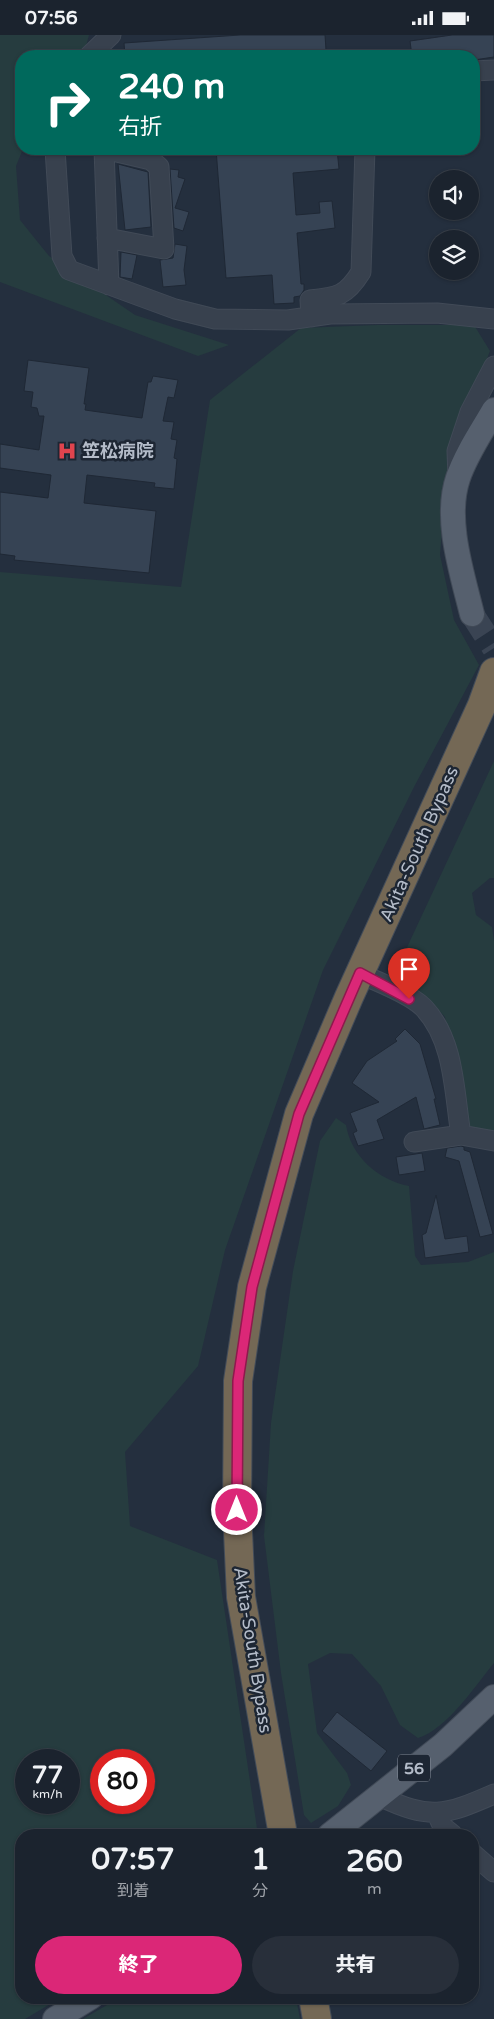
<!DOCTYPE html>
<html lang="ja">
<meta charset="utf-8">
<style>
body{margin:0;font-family:"Varela Round","Noto Sans JP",sans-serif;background:#282f3a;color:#f1f3f6;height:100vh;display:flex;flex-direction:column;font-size:19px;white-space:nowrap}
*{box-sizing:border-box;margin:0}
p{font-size:16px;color:#a0a4aa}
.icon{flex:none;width:28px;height:28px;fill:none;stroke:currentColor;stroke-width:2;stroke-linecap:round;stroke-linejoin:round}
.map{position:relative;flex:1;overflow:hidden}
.sheet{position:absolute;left:15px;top:1794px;width:464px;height:175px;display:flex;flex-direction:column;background:#1b232e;border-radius:20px;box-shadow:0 1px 4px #0004,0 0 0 1px #39404a}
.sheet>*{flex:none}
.banner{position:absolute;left:15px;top:15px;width:465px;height:105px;border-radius:20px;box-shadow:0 1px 4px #0004,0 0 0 1px #39404a;background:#00695c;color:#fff;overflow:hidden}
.tools{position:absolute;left:429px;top:135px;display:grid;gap:10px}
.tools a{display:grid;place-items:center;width:50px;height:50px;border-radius:50%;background:#1b232e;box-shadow:0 1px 4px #0004,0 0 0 1px #39404a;font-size:25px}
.speed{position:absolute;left:15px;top:1714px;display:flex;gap:10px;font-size:25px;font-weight:700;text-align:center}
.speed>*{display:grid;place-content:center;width:65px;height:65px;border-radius:50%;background:#1b232e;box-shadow:0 1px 4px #0004,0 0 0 1px #39404a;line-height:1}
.speed small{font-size:12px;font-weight:400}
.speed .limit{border:8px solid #d22;background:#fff;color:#111}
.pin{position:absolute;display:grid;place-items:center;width:42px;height:42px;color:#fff;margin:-51px -21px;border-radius:50% 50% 50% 0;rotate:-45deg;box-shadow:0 0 5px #0007}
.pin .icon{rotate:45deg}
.me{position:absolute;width:55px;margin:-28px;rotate:0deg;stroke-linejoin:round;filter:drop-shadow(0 0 4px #0008)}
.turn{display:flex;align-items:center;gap:18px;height:105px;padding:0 20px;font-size:22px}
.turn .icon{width:65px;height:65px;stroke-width:2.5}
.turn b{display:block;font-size:35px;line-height:42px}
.eta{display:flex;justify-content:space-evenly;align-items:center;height:85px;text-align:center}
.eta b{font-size:30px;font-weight:800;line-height:35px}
.action{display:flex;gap:10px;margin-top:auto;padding:10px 20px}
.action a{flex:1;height:58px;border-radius:30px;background:#db2777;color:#fff;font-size:20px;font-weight:800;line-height:58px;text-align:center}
.action a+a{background:#282f3a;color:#f1f3f6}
.status{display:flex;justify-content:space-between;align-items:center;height:35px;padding:0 25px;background:#1b232e;direction:ltr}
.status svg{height:14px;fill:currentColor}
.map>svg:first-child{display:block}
</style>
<div class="status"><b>07:56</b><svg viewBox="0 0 49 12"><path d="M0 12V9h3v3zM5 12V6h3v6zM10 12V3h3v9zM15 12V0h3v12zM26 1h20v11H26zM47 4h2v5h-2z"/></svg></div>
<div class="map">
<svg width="494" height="1984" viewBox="0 0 494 1984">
<rect width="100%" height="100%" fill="#242f3e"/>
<path fill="#263c3f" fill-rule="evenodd" d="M0,0H89L86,11L77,21H21L23,114L16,131L20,185L49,221L135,280L229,310L198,321L0,247Z
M377,290H474L490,316L451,415L445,456L440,520L454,585L479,630L414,752L323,935L225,1215L198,1331L125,1417L130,1491L217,1525L258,1800H21V1962L60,1963L25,1984H0V537L181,552L210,365L301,293ZM26,1725H69V1768H26ZM101,1725H144V1768H101Z
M494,726V843H490L472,858L476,880L492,892L494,906V1100L476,1098L464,1088L445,982L427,963L396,944L395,938Z
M336,1083L346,1090C351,1121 378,1145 409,1151L415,1221L421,1230L468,1227L494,1217V1628C475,1651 447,1694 418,1703L400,1690L381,1651L352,1619L330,1618L308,1629L317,1698L347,1738L351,1750L338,1771L311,1788L304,1780L281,1638L264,1501L271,1388L293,1236L320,1106Z
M119,1963H296L300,1984H83Z"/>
<path fill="#364354" stroke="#1f2835" d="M240,0H325L326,15L279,18V21H125L124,8Z
M452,0H494V22L474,25V21H412L410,6Z
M216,114H337L339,134L293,138L296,180L320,178L319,167L332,166L335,193L297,198L301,249H304V255L300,261L294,262V268L274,269L272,240L226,243Z
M118,129L148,137L151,192L125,195Z
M170,134L179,135L178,142L185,144L175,173L189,177L183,196L174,193Z
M175,209L187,211L184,235L186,250L163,252L160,225L173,223Z
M121,217L137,220L132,244L120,242Z
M28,325L89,333L84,369H86L85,375L92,376L142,383L148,347H151L153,341L178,345L174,363L168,362L163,386L174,387L171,404L177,405L174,423L177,424L174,454L154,452L155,448L87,440L84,468L156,476L149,538L14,525L15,521L0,519V457L48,463L51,440L0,433V409L39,415L44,381H39L37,373L31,372L33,357L24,356Z
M405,994L420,1009L436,1064H434L440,1090L424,1094L416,1062L377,1085L384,1104L358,1111L353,1098L357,1096L350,1078L379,1067L352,1048L367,1026L397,1006L395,1004Z
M461,1111L464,1112V1115L470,1117L493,1199L480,1202L459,1126L445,1122L447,1113Z
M422,1118L425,1136L399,1140L396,1122Z
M436,1160L445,1204L467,1201L469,1217L425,1223L422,1200L426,1198Z
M337,1677L387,1716L371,1736L322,1696Z"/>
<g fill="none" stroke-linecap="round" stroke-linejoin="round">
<path stroke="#3a4453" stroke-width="24" stroke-dasharray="24 12" stroke-linecap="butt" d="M472,579L494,613"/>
<g stroke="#414a57" stroke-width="21">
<path id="minor" d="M89,21L111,0
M474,36L494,35
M55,114L62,221L69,235L175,274L215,284L288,285L330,279L437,278L494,284
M107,203L164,214L159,132L151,125L104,114L109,250
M311,282L310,265C338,262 346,261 361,237L365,114
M458,442L457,416L470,377L494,331
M360,939C377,946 412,960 424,973C455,1006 454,1058 461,1100
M414,1107L461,1100L494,1106
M379,1761C430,1785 444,1781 494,1759
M437,1779L443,1792L453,1800
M472,1818L494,1837"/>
</g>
<g stroke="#414a57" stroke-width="26">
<path id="major" d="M472,579C462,538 444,484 458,443C466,419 482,396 494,375
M330,1800L443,1710L494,1662
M55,1984L91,1962"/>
</g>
<g stroke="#434c59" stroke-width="30">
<path id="highway" d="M283,1800L241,1562L237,1475L238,1346L252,1252L299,1079L349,962L482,670L494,637
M313,1962L317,1984"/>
</g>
<use href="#minor" stroke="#38414e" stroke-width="19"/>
<use href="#major" stroke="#56606e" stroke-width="24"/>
<use href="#highway" stroke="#746855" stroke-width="28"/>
</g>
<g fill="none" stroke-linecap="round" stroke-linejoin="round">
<g stroke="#8e194d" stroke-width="12">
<path id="route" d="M237,1475L238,1346L252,1252L299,1079L360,938L409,964"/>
</g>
<use href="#route" stroke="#db2777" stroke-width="9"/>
</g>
<defs>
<g id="hospital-bare" transform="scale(1.5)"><path d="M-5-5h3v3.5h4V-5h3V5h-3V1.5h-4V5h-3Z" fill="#e0444e" stroke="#1d2633" stroke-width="2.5" paint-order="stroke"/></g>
</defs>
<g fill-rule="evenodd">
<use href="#hospital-bare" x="67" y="416"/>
</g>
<g text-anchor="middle" stroke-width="5" stroke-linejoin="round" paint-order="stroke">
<rect fill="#1d2633" stroke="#878f9c" stroke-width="1" x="398" y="1719.5" width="32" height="27" rx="4"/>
<g font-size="16" font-weight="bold" fill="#b4bcc9">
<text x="414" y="1739">56</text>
</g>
<g font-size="18" font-weight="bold" fill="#b4bcc9" stroke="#1d2633" text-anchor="start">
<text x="82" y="422">笠松病院</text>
</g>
<g font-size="18" fill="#b4bcc9" stroke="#1d2633">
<text transform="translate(419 809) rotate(-66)" y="6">Akita-South Bypass</text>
<text transform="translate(253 1615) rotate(81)" y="6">Akita-South Bypass</text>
</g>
</g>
</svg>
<div class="tools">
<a><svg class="icon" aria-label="sound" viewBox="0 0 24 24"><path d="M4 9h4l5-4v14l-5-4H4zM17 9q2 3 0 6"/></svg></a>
<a><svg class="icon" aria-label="layers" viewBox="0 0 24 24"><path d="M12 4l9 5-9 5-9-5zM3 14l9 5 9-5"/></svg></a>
</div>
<div class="speed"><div>77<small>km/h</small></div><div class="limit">80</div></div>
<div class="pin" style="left:409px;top:964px;background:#d93025"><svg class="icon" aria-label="arrive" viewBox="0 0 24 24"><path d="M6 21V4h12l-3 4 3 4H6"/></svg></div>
<svg class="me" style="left:237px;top:1475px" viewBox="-20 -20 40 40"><circle r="17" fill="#db2777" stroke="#fff" stroke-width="3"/><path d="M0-11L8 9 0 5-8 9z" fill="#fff"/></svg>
<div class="banner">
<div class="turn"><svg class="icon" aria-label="right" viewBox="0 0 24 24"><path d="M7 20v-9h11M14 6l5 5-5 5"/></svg><div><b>240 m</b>右折</div></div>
</div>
<section class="sheet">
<div class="eta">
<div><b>07:57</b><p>到着</p></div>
<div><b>1</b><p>分</p></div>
<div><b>260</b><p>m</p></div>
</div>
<div class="action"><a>終了</a><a>共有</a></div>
</section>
</div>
